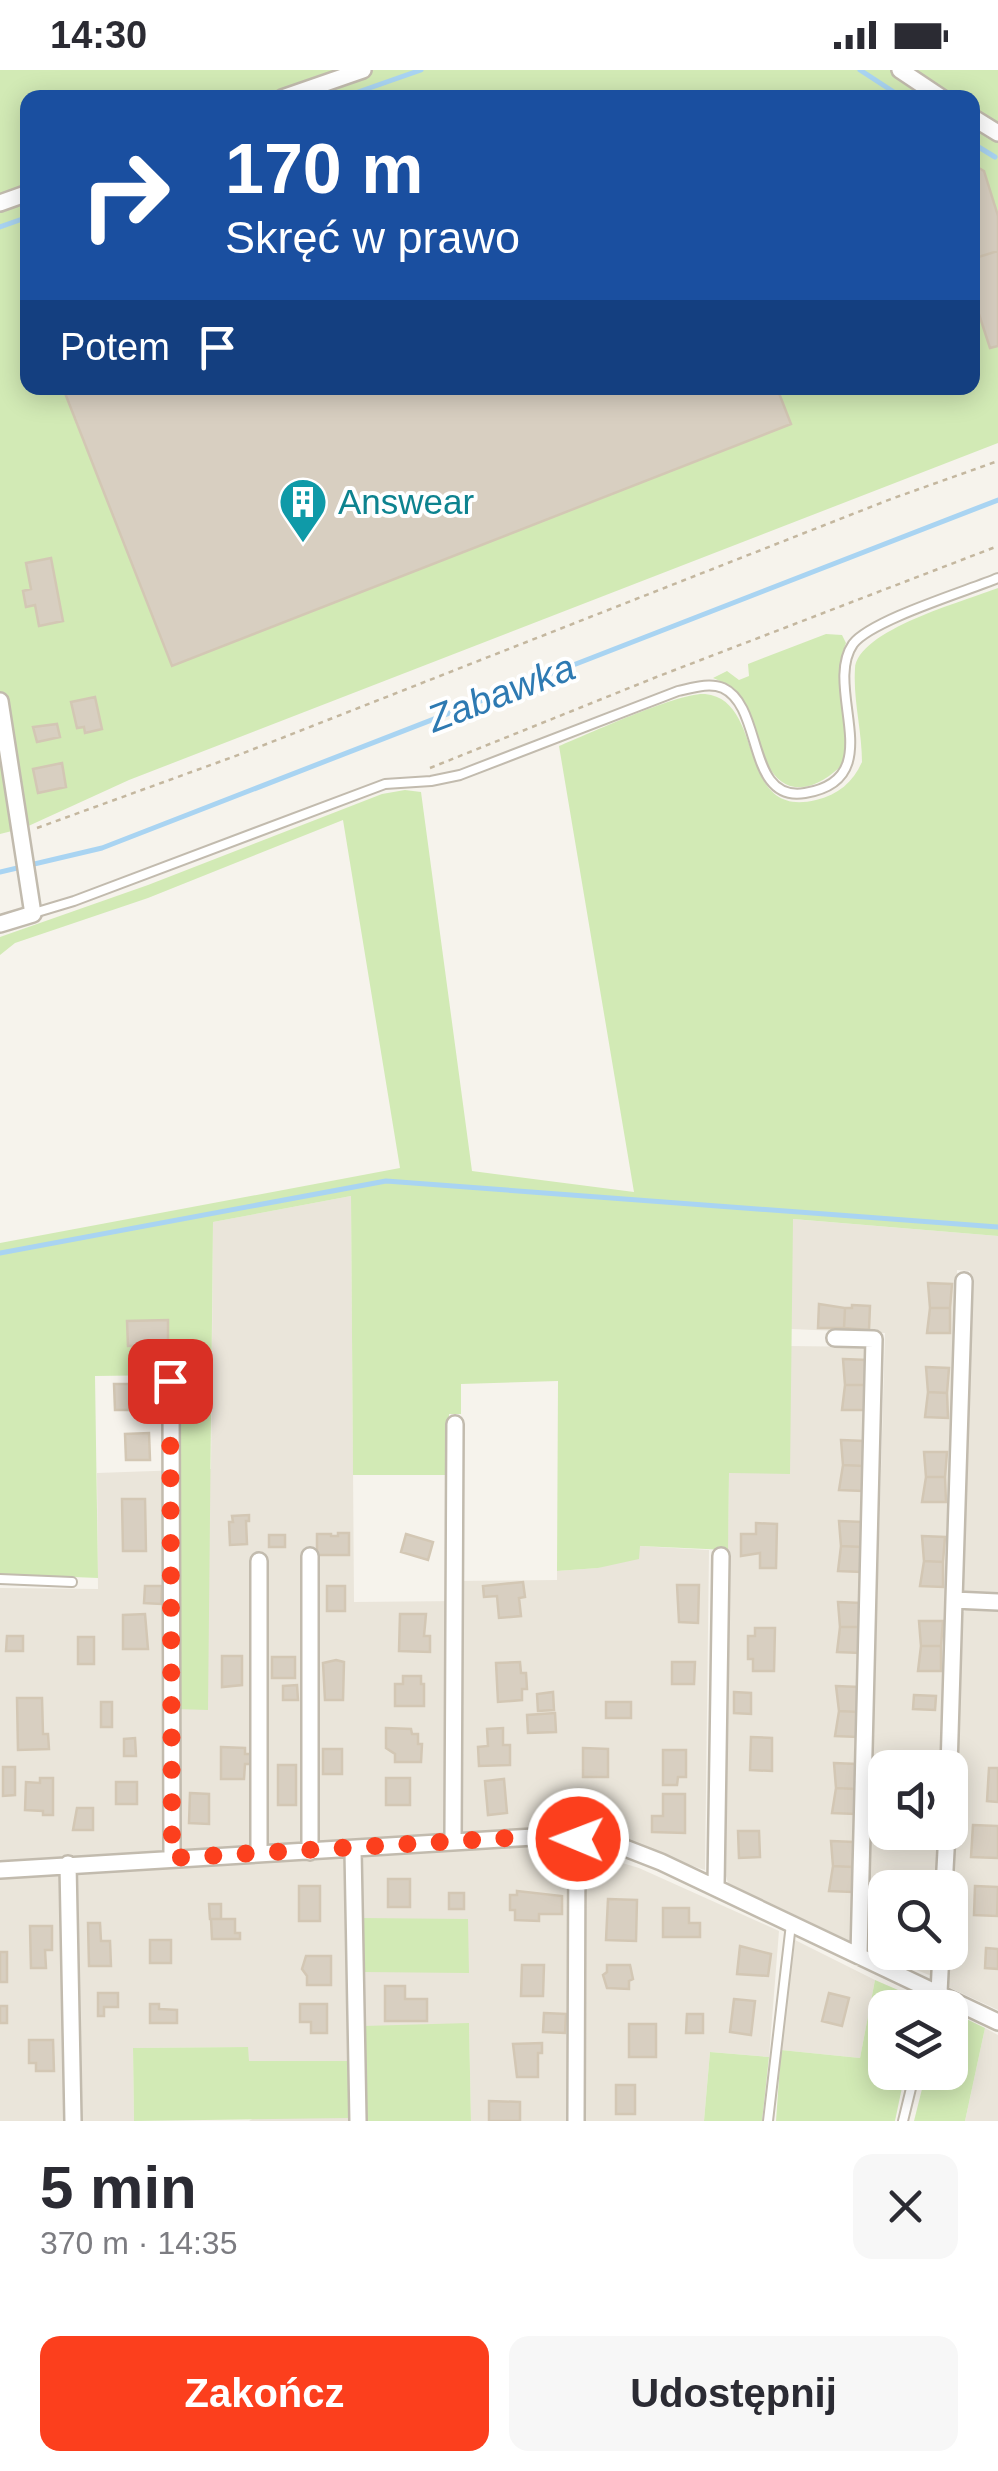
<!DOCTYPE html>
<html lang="pl">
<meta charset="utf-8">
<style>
body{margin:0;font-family:Arial,sans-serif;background:#f7f7f7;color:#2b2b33;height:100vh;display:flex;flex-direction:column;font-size:38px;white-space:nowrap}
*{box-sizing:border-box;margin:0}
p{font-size:32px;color:#7c7c81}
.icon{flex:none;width:55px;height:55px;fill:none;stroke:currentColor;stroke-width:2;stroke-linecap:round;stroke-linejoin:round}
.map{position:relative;height:2051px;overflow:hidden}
.panel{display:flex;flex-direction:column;background:#fff;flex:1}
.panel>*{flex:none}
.top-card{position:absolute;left:20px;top:20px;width:960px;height:305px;border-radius:20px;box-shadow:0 5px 25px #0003;background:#1a4fa0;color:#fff;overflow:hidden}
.fabs{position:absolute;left:868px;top:1680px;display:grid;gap:20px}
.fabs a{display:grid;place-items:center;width:100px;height:100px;border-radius:20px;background:#fff;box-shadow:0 5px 25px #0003;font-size:50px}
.pin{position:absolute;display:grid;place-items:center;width:85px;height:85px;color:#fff;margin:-42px;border-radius:20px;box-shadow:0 5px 15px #0006}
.me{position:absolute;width:110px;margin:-55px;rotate:271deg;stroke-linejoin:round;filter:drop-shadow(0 0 8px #0008)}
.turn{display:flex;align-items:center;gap:35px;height:210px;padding:0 40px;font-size:45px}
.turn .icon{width:130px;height:130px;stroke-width:2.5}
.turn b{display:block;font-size:70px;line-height:85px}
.then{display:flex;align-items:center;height:95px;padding:0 40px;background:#0003;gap:20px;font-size:38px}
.round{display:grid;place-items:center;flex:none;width:105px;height:105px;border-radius:20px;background:#f7f7f7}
.head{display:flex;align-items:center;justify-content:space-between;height:170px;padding:0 40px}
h1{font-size:60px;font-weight:600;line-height:75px}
.cta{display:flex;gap:20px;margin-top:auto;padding:20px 40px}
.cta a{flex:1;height:115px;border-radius:20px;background:#fc3f1d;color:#fff;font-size:40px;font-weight:600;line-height:115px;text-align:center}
.cta a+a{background:#f7f7f7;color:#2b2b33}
.status{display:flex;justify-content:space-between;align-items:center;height:70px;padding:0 50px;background:#fff;direction:ltr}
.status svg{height:28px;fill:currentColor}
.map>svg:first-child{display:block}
</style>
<div class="status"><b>14:30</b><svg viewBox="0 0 49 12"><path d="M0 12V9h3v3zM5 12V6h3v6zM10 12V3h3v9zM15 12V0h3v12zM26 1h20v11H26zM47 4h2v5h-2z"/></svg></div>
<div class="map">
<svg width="998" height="2051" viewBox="0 0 998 2051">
<rect width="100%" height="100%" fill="#f6f3ec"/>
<path fill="#eae5da" d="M351,1126L354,1532L460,1531L453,1511L557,1510V1501L598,1498L639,1476L709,1480L705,1800L571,1757L568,2051H471L469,1954L364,2051H249L348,1992L248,1991L247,1977L133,1978L134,2051H0V1518L98,1519L97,1403L211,1399L213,1152Z
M792,1149L998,1166V1526L967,1524L959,1517L970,1201L957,1200L943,1697L885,1698V1762L940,1763L937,1817L885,1818V1882L935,1883L934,1907L867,1880L885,1263L791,1259Z
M790,1276L871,1277L854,1873L728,1813L723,1796L729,1402L790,1403Z
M966,1540H998V1940L946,1916L956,1742L959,1545Z
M592,1784L639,1798L779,1861L769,1987L710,1982L704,2051H586L583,1793Z
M795,1870L875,1910L860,1988L781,1980Z
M985,1958L998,1965V2051H965Z"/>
<path fill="#d2eab5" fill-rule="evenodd" d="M0,0H998V373L129,710L24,758L0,764ZM28,28H972V318H28Z
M998,518V1166L793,1149L790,1404L729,1403L728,1480L640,1476L639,1489L598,1498L557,1501L558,1311L461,1314V1344H449V1405H353L351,1126L213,1152L208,1640L177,1639L173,1305L95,1306L98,1508L0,1504V1173L400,1098L343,750L148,828L15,873L0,885V867L148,815L382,724L405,720L421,722L472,1101L634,1122L559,676C588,664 679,622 705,624C767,630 735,750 816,730C838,725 853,712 862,692C862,661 853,630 855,599C857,560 965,531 998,518Z
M826,564L842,565L846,573C830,613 852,654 843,694C831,706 814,719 795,717C760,712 760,657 744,632C737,620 726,613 713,608L727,601L739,610L749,606L748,594Z
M361,1848L468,1849L469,1903L362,1902Z
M875,1910L921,1930L919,1937L885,1938V2002L905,2003L895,2051H776L781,1980L860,1988Z
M950,1941L985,1958L965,2051H914L926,2003L950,2002Z
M469,1953L471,2051H364L363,1956Z
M248,1977L249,1991H348V2048L134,2051L133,1978Z
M710,1982L769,1987L762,2051H704Z"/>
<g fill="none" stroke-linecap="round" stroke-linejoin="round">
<path stroke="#a9d4f2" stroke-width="5" d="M860,0L903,28
M341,28L421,0
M972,73L995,87
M0,157L28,147
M0,802L102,778L998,430
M0,1183L386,1111L998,1157"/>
</g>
<path fill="#d8cfc1" stroke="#d3c7b4" stroke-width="2.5" d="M972,94L984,101L998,146V181L972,189Z
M998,181V276L990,278L972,223V189Z
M63,318H777L791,354L172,596Z
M51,488L63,551L39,556L35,535L26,537L23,521L31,519L26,493Z
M95,627L102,659L85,663L84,657L77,658L71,632Z
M57,654L60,667L37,672L33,657Z
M62,693L66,717L38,723L33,699Z
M928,1213L952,1214L950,1238H930Z
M819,1234L845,1238L844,1258H818Z
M852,1235L870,1236L869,1260L844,1258L845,1238H852Z
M930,1238H950V1263H927Z
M168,1250V1275L128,1276L127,1251Z
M843,1289L867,1290L865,1315H845Z
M926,1297L949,1298L947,1323L928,1322Z
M114,1314H138L139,1340H115Z
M845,1315H865V1340H842Z
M928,1322L947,1323L948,1348L925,1347Z
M149,1363L150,1390H126L125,1364Z
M841,1370L864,1371L863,1396L843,1395Z
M924,1382H947L945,1407H926Z
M843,1395L863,1396V1421L839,1420Z
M926,1407H945L946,1432H922Z
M122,1429H145L146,1481H123Z
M249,1445V1451H246L247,1474L230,1475L229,1452H233L232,1446Z
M839,1451L862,1452L861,1477L841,1476Z
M756,1453L777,1454L776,1498H760V1483L741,1486V1464H756Z
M338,1463H349V1485H317V1464H331V1466H338Z
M406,1464L433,1472L428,1490L401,1482Z
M269,1465H285V1477H269Z
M922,1466L945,1467L943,1492L924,1491Z
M841,1476L861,1477L862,1502L838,1501Z
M924,1491L943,1492V1517L920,1516Z
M523,1512L525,1527L519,1528L521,1546L499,1548L497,1526L484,1527L483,1516Z
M677,1515H699L698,1553L679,1552Z
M145,1516H162L161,1534L144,1533Z
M327,1516H345V1541H327Z
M838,1532L861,1533L859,1557H840Z
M145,1544L148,1579H123V1545Z
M400,1544H426L424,1566H430V1582L399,1581Z
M919,1551H943L941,1576H921Z
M840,1557H859L860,1583L837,1582Z
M755,1558H775L774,1601H753V1589H748V1566H755Z
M7,1566H23V1581H6Z
M78,1567H94V1594H78Z
M921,1576H941V1601H918Z
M222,1586H242V1615L222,1617Z
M272,1587H295V1608H272Z
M336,1590L344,1592L343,1630H325L323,1593Z
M520,1592L521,1603H526L527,1619H522V1630L498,1632L496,1593Z
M672,1592H695L694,1614H672Z
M403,1606H421V1614H424V1636H395V1614H403Z
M297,1615L298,1630H283V1616Z
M836,1616L859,1617L858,1642L839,1641Z
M553,1622L554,1640L538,1641L537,1624Z
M734,1622L751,1623V1644L734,1643Z
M914,1625L936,1626L935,1640L913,1639Z
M17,1628H42L43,1664H48L49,1679L18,1680Z
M101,1632H112V1657H101Z
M606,1632H631V1648H606Z
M839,1641L858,1642V1667L835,1666Z
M555,1643L556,1662L528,1663L527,1645Z
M386,1658L411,1659L412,1664H418V1674H422L421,1692H395V1684L386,1678Z
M503,1658V1675H510V1695L479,1696L478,1677L488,1676L487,1659Z
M751,1667L772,1668V1701L750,1700Z
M135,1668L136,1686H124V1669Z
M221,1677L245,1678V1684H251V1694H245L244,1709H221Z
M583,1678L608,1679V1707H583Z
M323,1679H342V1704H323Z
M663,1680H686V1707H678L677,1715H663Z
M909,1691H931L930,1698H908Z
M834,1693L857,1694L855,1719L836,1718Z
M278,1695H296V1735H278Z
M3,1697H15V1725L3,1726Z
M989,1698H998V1732L987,1731Z
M40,1708H53V1745H43V1741L25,1740L26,1712L40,1713Z
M386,1708H410V1735H386Z
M504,1709L507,1743L488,1745L485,1711Z
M116,1712H137V1734H116Z
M836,1718L855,1719V1744L832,1743Z
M190,1723L209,1724V1754L189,1753Z
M663,1724H685V1763L652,1762V1746H663Z
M77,1738H93V1760H73Z
M973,1755L998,1756V1788L971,1787Z
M738,1761H759L760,1787L739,1788Z
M831,1771L854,1772L852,1797L833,1796Z
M833,1796L852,1797V1822L829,1821Z
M886,1806L908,1807L907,1818H886Z
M388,1809H410V1837H388Z
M299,1816H320V1851H299Z
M975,1816L998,1817L997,1846L974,1845Z
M517,1821L562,1826V1844H539V1851L515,1850V1840H510V1825H517Z
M449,1823H464V1839H449Z
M608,1829L637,1830L636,1871L606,1870Z
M209,1834H221V1849H210Z
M663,1838H689V1853H700V1867H663Z
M211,1849H235V1863H240V1869H212Z
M88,1853H100L101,1871H110L111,1896H89Z
M30,1856H52V1880H45L46,1898H31Z
M150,1870H171V1893H150Z
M740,1876L771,1884L768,1906L737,1904Z
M986,1878L998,1879V1899L985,1898Z
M0,1882H7V1912H0Z
M306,1886H331V1915H307V1906L302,1899Z
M522,1895H544L543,1926H521Z
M607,1895H630L633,1909L629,1911V1919L607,1918L603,1905L607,1902Z
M385,1916H405V1929H427V1951H385Z
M98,1923H118V1937H104V1946H98Z
M829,1923L849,1928L842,1956L822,1951Z
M734,1929L755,1931L751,1965L730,1962Z
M150,1934H159V1939L177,1940V1953H150Z
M300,1934H327V1963H311V1952H300Z
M0,1936H7V1953H0Z
M544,1943L566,1944L565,1963L543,1962Z
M687,1944H703V1963H686Z
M629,1954H656V1987H629Z
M29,1970H53L54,2001H36V1993H29Z
M542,1973V1983H538V2007H517L513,1974Z
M616,2015H635V2044H616Z
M489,2031L520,2032V2051H489Z"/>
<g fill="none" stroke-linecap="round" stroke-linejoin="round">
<g stroke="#c2bbae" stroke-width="12">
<path id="lane" d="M34,843L74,831L385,714L431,711L460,705L678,621C692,618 709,612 723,618C764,637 746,733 805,723C891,709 822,619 853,574C871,550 967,521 998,508
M0,1509L72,1512
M930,1938L934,1921
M768,2051L791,1854
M903,2051L915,2002"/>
</g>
<g stroke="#c2bbae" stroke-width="20">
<path id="street" d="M900,0L942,28
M282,28L363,0
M972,47L998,63
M0,133L28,123
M0,631L33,844L0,854
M964,1211L954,1530L998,1532
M835,1268L874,1269L859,1886
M171,1311L172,1789
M310,1486V1782
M949,1698L954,1530
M453,1771L455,1354
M353,1780L358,2051
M259,1784V1491
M68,1794L73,2051
M0,1800L534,1767L607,1771L661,1792L998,1952
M716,1816L721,1486
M944,1818L947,1762
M939,1923L941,1882
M576,2051L577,1769"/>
</g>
<path stroke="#c4b79f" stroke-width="2.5" stroke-dasharray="5 5" stroke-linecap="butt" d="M430,698L659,606L998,476
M37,758L241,684L891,429L998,391"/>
<use href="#lane" stroke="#fff" stroke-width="8"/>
<use href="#street" stroke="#fff" stroke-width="15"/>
</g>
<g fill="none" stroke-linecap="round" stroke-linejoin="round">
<path stroke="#fc3f1d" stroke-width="18" stroke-dasharray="0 32.4" d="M170,1311L172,1788L507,1768L578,1769"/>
</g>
<defs>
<g id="building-pin" transform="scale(2.5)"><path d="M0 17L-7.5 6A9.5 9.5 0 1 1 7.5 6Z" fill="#0f9aa8" stroke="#fff"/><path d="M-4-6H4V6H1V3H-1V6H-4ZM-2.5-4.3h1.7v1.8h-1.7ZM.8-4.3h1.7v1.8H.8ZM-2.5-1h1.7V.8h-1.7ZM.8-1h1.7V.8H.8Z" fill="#fff"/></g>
</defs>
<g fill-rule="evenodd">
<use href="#building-pin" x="303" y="432"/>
</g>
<g text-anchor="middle" stroke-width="8" stroke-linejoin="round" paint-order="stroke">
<g font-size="35" fill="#0d838f" stroke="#fff" text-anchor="start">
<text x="338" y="444">Answear</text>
</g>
<g font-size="38" font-style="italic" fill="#2e7ab2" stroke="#fff">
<text transform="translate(501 623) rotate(-21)" y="13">Zabawka</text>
</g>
</g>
</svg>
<div class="fabs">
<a><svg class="icon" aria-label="sound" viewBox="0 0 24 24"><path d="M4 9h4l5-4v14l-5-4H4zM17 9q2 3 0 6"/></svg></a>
<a><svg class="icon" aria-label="search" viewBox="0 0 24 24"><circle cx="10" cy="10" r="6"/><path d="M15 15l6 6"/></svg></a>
<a><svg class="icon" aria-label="layers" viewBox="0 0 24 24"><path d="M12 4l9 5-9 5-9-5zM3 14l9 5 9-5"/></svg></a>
</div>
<div class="pin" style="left:170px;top:1311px;background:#d93025"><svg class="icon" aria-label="arrive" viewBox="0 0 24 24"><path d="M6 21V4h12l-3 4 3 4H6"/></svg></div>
<svg class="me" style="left:578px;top:1769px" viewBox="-20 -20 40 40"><circle r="17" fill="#fc3f1d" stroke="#fff" stroke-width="3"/><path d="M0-11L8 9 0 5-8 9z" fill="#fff"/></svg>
<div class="top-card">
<div class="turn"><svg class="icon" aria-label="right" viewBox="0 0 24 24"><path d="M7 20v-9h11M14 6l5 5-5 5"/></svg><div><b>170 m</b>Skręć w prawo</div></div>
<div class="then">Potem<svg class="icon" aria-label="arrive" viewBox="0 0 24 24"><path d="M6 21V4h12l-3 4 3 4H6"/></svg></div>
</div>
</div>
<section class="panel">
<div class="head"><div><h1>5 min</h1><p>370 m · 14:35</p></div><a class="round"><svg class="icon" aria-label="close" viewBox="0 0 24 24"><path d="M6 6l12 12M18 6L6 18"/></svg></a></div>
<div class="cta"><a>Zakończ</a><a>Udostępnij</a></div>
</section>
